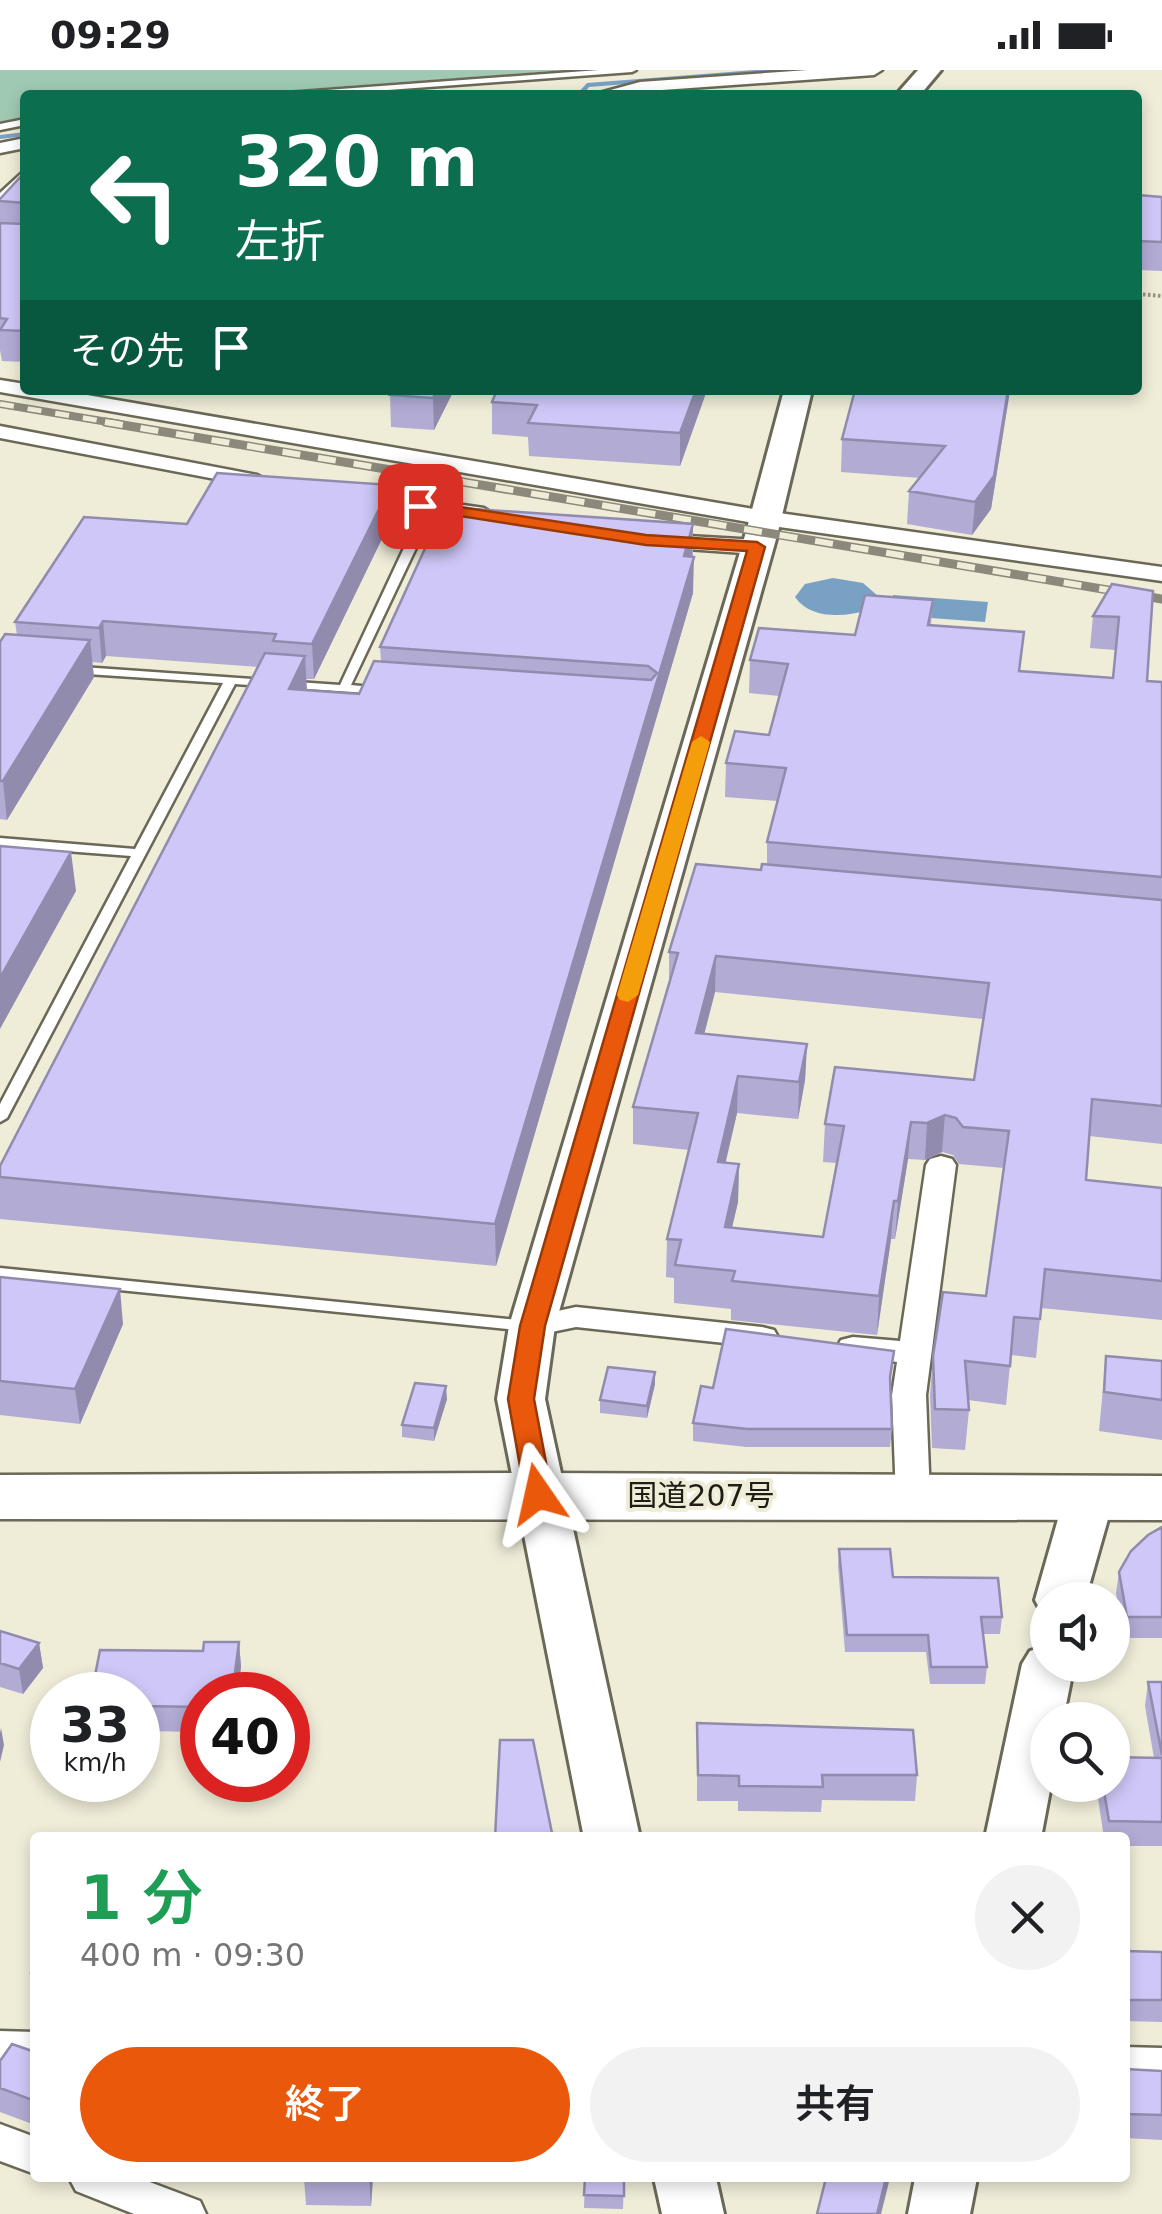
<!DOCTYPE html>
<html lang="ja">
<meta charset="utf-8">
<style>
body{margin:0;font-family:"DejaVu Sans","Noto Sans JP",sans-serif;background:#f2f2f2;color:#202124;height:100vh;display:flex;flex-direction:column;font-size:38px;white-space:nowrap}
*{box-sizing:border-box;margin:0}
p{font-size:32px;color:#757577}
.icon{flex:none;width:55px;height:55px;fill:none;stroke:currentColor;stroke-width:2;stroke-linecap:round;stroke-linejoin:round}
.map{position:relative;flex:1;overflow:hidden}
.side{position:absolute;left:30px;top:1762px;width:1100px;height:350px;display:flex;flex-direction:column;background:#fff;border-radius:10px;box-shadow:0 5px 15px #0003}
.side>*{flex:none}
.hud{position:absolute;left:20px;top:20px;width:1122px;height:305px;border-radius:10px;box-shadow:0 5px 15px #0003;background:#0b6e4f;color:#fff;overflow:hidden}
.fabs{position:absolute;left:1030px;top:1512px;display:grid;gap:20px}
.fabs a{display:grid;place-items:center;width:100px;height:100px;border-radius:50%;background:#fff;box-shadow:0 5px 15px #0003;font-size:50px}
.speed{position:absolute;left:30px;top:1602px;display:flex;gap:20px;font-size:50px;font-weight:700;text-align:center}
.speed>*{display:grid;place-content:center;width:130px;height:130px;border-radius:50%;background:#fff;box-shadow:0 5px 15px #0003;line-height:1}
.speed small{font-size:25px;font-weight:400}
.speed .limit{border:15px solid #d22;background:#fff;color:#111}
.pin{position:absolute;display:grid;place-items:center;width:85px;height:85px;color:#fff;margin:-42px;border-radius:20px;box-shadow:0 5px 15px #0006}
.me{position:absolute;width:110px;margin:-55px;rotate:349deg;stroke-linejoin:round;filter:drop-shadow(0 0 8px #0008)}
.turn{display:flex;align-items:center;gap:35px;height:210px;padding:0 50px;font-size:45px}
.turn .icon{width:130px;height:130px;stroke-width:2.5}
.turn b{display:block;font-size:70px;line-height:85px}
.then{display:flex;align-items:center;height:95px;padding:0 50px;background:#0003;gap:20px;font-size:38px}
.round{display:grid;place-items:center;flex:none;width:105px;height:105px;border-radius:52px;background:#f2f2f2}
.headline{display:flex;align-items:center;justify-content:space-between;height:170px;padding:0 50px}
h1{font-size:60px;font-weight:600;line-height:75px;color:#1e9e55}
.primary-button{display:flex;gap:20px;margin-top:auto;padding:20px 50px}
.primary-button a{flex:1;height:115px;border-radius:60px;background:#ea580c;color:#fff;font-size:40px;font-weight:600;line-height:115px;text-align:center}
.primary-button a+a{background:#f2f2f2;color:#202124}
.status{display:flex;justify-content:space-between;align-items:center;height:70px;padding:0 50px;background:#fff;direction:ltr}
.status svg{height:28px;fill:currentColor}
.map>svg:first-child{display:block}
</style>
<div class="status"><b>09:29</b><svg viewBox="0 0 49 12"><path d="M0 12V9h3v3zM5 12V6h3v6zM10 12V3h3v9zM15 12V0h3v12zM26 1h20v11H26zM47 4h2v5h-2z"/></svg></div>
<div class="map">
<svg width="1162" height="2144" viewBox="0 0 1162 2144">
<rect width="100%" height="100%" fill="#efecd8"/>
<path fill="#a0c9b3" d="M0,0H568L228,25H25V48L0,53Z"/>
<path fill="#79a1c4" d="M833,508L863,513L878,526L869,540C845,547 811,550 795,527L805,514Z
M893,525L988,532L985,552L890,545Z"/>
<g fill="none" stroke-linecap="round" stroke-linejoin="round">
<path fill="#79a1c4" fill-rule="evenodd" d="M755,0H784L781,2L589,17L583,25H576L587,13Z
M25,62V66L0,69V65Z"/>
<g stroke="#6b6857" stroke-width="5">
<path id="lane" d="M599,0H636L632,2L320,25H282L286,23Z
M25,49V55L0,60V54Z
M25,100V108L0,131V123Z
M410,475L416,478L351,615L382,618V624L235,614L7,1048L0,1052V1034L131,786L0,776V768L135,779L223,613L72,603L66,599L68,596L340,615L404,478Z
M0,1198L528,1251L536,1256L528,1261L0,1208Z"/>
</g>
<g stroke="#6b6857" stroke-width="5">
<path id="street" d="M808,0H882L874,5L592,25L640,12Z
M25,68V78L0,83V73Z
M0,310L25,314V320H58L765,441L1162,497V511L765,455L0,322Z
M0,356L257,405L268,411L257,417L0,368Z
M352,419L484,438L495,445L484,452L344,430L341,425Z
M653,464L757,470L768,477L757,484L645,476L642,471L645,466Z
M941,1086L952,1089L956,1095L926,1325L930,1427L925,1435L913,1439L901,1435L896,1427L892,1325L897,1292L841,1284L837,1277L841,1270L853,1267L900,1271L926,1095L930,1089Z
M576,1237L762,1257L774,1260L778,1267L774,1274L762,1277L576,1257L532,1266L521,1263L516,1256L521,1249Z
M0,1961L35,1962V1996L0,1995Z
M1125,1977L1162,1978V2012L1125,2011Z
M0,2054L35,2067V2104L0,2091Z
M69,2108H139L200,2131L206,2144H134L76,2121Z"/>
</g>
<g stroke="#6b6857" stroke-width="6">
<path id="secondary" d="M918,0H941L920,25H896Z
M784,320H812L778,462L555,1256L545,1329L640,1768H584L497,1329L509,1256L746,462Z
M1089,1411L1106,1416L1114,1428L1085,1530H1048V1544L1042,1543L1035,1530L1064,1428L1072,1416Z
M1048,1575V1595H1074L1063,1650H1048V1715H1051L1041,1768H985L1022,1594L1030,1581Z
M654,2108H716L724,2144H662Z
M915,2108H977L970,2144H908Z"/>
</g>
<g stroke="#6b6857" stroke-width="5">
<path id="highway" d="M538,1403L1162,1406V1450L0,1449V1405Z"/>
</g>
<path stroke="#949183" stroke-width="4" stroke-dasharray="2.5 2.5" stroke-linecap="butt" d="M1138,224L1162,226"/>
<use href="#lane" fill="#fff" fill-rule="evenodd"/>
<use href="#street" fill="#fff" fill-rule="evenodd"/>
<use href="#secondary" fill="#fff" fill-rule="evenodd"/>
<use href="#highway" fill="#fff" fill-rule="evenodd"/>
<g stroke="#8c897c" stroke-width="8">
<path id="rail-far1" d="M0,334L120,354"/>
</g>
<g stroke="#8c897c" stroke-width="9">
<path id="rail" d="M105,352L1162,529"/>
</g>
<use href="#rail-far1" stroke="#efecd8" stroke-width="5" stroke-dasharray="14" stroke-linecap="butt"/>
<use href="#rail" stroke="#efecd8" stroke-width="6" stroke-dasharray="18" stroke-linecap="butt"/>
</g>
<path fill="#b2abd4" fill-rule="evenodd" d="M25,102V292L2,291L0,280V129Z
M1138,125L1162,127V201L1138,200Z
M454,320L434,360L391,357L390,325Z
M491,320H707L680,396L529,386L528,367L492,364V332L496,322Z
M855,320H1010L991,439L972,465L907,454L909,421L920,408L841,402L842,369Z
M392,448L314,609H306L307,620L359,624L381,591L380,577L693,454V523L496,1196L0,1149V1096L258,597L106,586L102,593L92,592L94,607L7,750L0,749V572L17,565L15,552L187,454Z
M1112,514L1147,611L1162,612V1074L1089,1066L1086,1110L1162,1118V1250L1041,1238L1036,1288L1011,1285L1006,1335L968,1330L969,1340L965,1380L932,1378L930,1325L933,1286L986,1226L1004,1098L959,1094L953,1085L942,1082L925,1090L908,1089L895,1169H891L877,1265L731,1250V1239L674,1233V1208L666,1207L667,1169L689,1080L633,1074V1037L669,916V882L767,794V772L777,731L725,727L726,693L769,665L779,626L749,623L750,590L855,565L933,530L931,555L1021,601L1113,608L1115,580L1090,578L1093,546ZM715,922L983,949L974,1010L825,1054L823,1092L837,1093L823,1167L732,1158L738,1132L739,1094L725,1093L737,1043L798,1049L805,1010L807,974L704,964Z
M0,1207L123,1254L80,1354L0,1345Z
M894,1281L890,1314L892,1359L890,1377H746L693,1371V1353L713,1318Z
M1106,1286L1162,1291V1370L1099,1361Z
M655,1314L647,1348L600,1343V1330Z
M447,1329L434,1371L402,1367V1355Z
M1162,1457V1568H1124L1116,1523L1119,1502Z
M839,1479L893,1507L1002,1547L1000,1564H983L987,1597L985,1614H930L926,1582H845L838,1496Z
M0,1561L39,1573L43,1598L23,1624L0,1617Z
M239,1572L241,1597L202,1625V1662L143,1661L138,1659V1625H92V1621L203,1581Z
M1148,1612H1162V1776H1125V1768H1104L1096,1715H1112L1154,1688L1145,1636Z
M697,1653L917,1705L915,1731L822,1730L821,1742L738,1741V1731H697Z
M35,1878V1923H34L31,1903Z
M1125,1881L1162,1882V1952L1125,1951Z
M35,1982V2055L0,2042V1991Z
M1125,1999L1162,2001V2070L1125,2068Z
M304,2108H373L371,2136L306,2135Z
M585,2108H624L623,2139L584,2138Z"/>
<path fill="#918bad" d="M437,320H454L434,360L433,328Z
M696,320H707L680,396V363Z
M1008,320H1010L1009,327L991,439L972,465L975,432Z
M391,415L392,448L314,609L312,574Z
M693,454L692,489L684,486Z
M694,487L693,523L496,1196L495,1154Z
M103,551L106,586L102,593L99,558Z
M90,570L94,607L7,750L3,711Z
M305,586L307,623L289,619Z
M71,782L76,821L0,959V908Z
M716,886L715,922L695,1000L696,963Z
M807,974L805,1010L798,1049L799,1012Z
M738,1006L737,1043L717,1130L718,1092Z
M945,1045L942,1082L925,1090L927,1053Z
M911,1052L908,1089L895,1169L898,1131Z
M739,1094L738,1132L723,1195L725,1157Z
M894,1131L891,1169L877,1265L879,1226Z
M120,1219L123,1254L80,1354L75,1319Z
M655,1302V1314L647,1348V1336Z
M446,1316L447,1329L434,1371V1358Z
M239,1572L241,1597L238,1625H232Z
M39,1573L43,1598L23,1624L19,1599Z
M1,1658L4,1675L0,1692V1663Z
M369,2108H373L371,2136Z
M886,2108H890L881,2144H877Z"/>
<path fill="#cfc7f7" stroke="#918bad" stroke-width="2.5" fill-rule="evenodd" d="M25,102V261L0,260L7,249L0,248V153L24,154L25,133L0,131V129Z
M1138,125L1162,127V172L1138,171Z
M393,320H437L433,328L390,325Z
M497,320H696L680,363L528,353L537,335L492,332Z
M855,320H1008L994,406L975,432L909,421L945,376L842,369Z
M217,403L391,415L312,574L273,571L276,564L103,551L99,558L15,552L84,447L187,454Z
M444,437L693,454L684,486L694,487L495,1154L0,1107V1096L265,583L305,586L289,619L359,624L374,591L651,610L657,603L648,596L380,577Z
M1112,514L1153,521L1147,611L1162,612V807L767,772L786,698L726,693L735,661L769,665L788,594L750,590L759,558L855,565L865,525L933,530L928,555L1024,562L1019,601L1113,608L1119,547L1093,546Z
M5,564L90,570L3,711H0V572Z
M0,776L71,782L0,908Z
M696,794L761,800L762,794L1162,830V1036L1092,1029L1086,1110L1162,1118V1211L1045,1199L1040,1249L1014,1247L1010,1296L965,1291L969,1340L935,1339L933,1286L943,1222L986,1226L1009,1061L963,1057L956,1048L945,1045L927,1053L911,1052L898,1131H894L879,1226L732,1211L735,1201L675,1195L681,1170L667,1169L698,1043L633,1037L678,883L669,882ZM716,886L989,913L974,1010L835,997L825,1054L844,1056L823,1167L725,1157L739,1094L718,1092L738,1006L799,1012L807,974L696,963Z
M0,1207L120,1219L75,1319L0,1311Z
M726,1259L894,1281L890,1307L892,1359H747L693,1353L701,1316L713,1318Z
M1106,1286L1162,1291V1330L1104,1322Z
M608,1297L655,1302L647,1336L600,1330Z
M415,1313L446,1316L434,1358L402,1355Z
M1162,1457V1547H1127L1119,1502L1131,1481L1148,1465Z
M839,1479H890L893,1507L998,1508L1002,1547H981L987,1597H931L928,1565H847Z
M0,1561L39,1573L19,1599L0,1593Z
M204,1572H239L232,1625H202V1637L140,1636L138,1635V1625H104L92,1621L100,1580L203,1581Z
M1148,1612H1162V1685Z
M697,1653L913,1660L917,1705H822L823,1717L739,1716V1706L698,1705Z
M500,1670H533L553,1768H495Z
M1112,1687L1162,1688V1752L1109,1751L1103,1715H1112Z
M1125,1781L1128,1782L1125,1845Z
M35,1878V1903H31Z
M1125,1881L1162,1882V1930H1125Z
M12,1974L35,1982V2031L0,2018V1991Z
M1125,1999L1162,2001V2045L1125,2044Z
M304,2108H369V2110L304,2109Z
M585,2108H624V2126L584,2125Z
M826,2108H886L877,2144H817Z"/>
<path fill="#ea580c" stroke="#983908" stroke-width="2.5" d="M420,431L646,465L757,472L765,477L545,1256L534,1329L552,1424L548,1431H529L525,1424L508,1329L520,1256L747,481L646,475L415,439V432Z"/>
<path fill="#f59e0b" d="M701,666L710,672L638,925L628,932L620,930L617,925L692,672Z"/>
<g text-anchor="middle" stroke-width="8" stroke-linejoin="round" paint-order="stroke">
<g font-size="30" fill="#1f1d16" stroke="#efecd8">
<text x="701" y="1436">国道207号</text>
</g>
</g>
</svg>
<div class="fabs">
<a><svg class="icon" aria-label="sound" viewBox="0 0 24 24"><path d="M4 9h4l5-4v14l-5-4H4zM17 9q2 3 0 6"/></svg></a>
<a><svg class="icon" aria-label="search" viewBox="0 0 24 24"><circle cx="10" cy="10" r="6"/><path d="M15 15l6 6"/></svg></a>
</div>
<div class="speed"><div>33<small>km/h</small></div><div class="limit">40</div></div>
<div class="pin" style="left:420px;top:436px;background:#d93025"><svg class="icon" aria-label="arrive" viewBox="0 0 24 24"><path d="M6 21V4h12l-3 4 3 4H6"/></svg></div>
<svg class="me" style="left:538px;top:1424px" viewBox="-20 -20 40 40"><path d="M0-17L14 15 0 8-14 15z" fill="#ea580c" stroke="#fff" stroke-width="4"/></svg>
<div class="hud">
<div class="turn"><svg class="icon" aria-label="left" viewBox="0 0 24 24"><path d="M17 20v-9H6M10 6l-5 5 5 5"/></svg><div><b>320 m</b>左折</div></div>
<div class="then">その先<svg class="icon" aria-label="arrive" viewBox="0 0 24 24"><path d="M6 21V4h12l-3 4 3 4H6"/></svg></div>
</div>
<section class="side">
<div class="headline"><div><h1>1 分</h1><p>400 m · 09:30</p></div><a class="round"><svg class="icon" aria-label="close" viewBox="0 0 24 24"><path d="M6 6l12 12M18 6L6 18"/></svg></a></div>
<div class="primary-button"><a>終了</a><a>共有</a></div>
</section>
</div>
